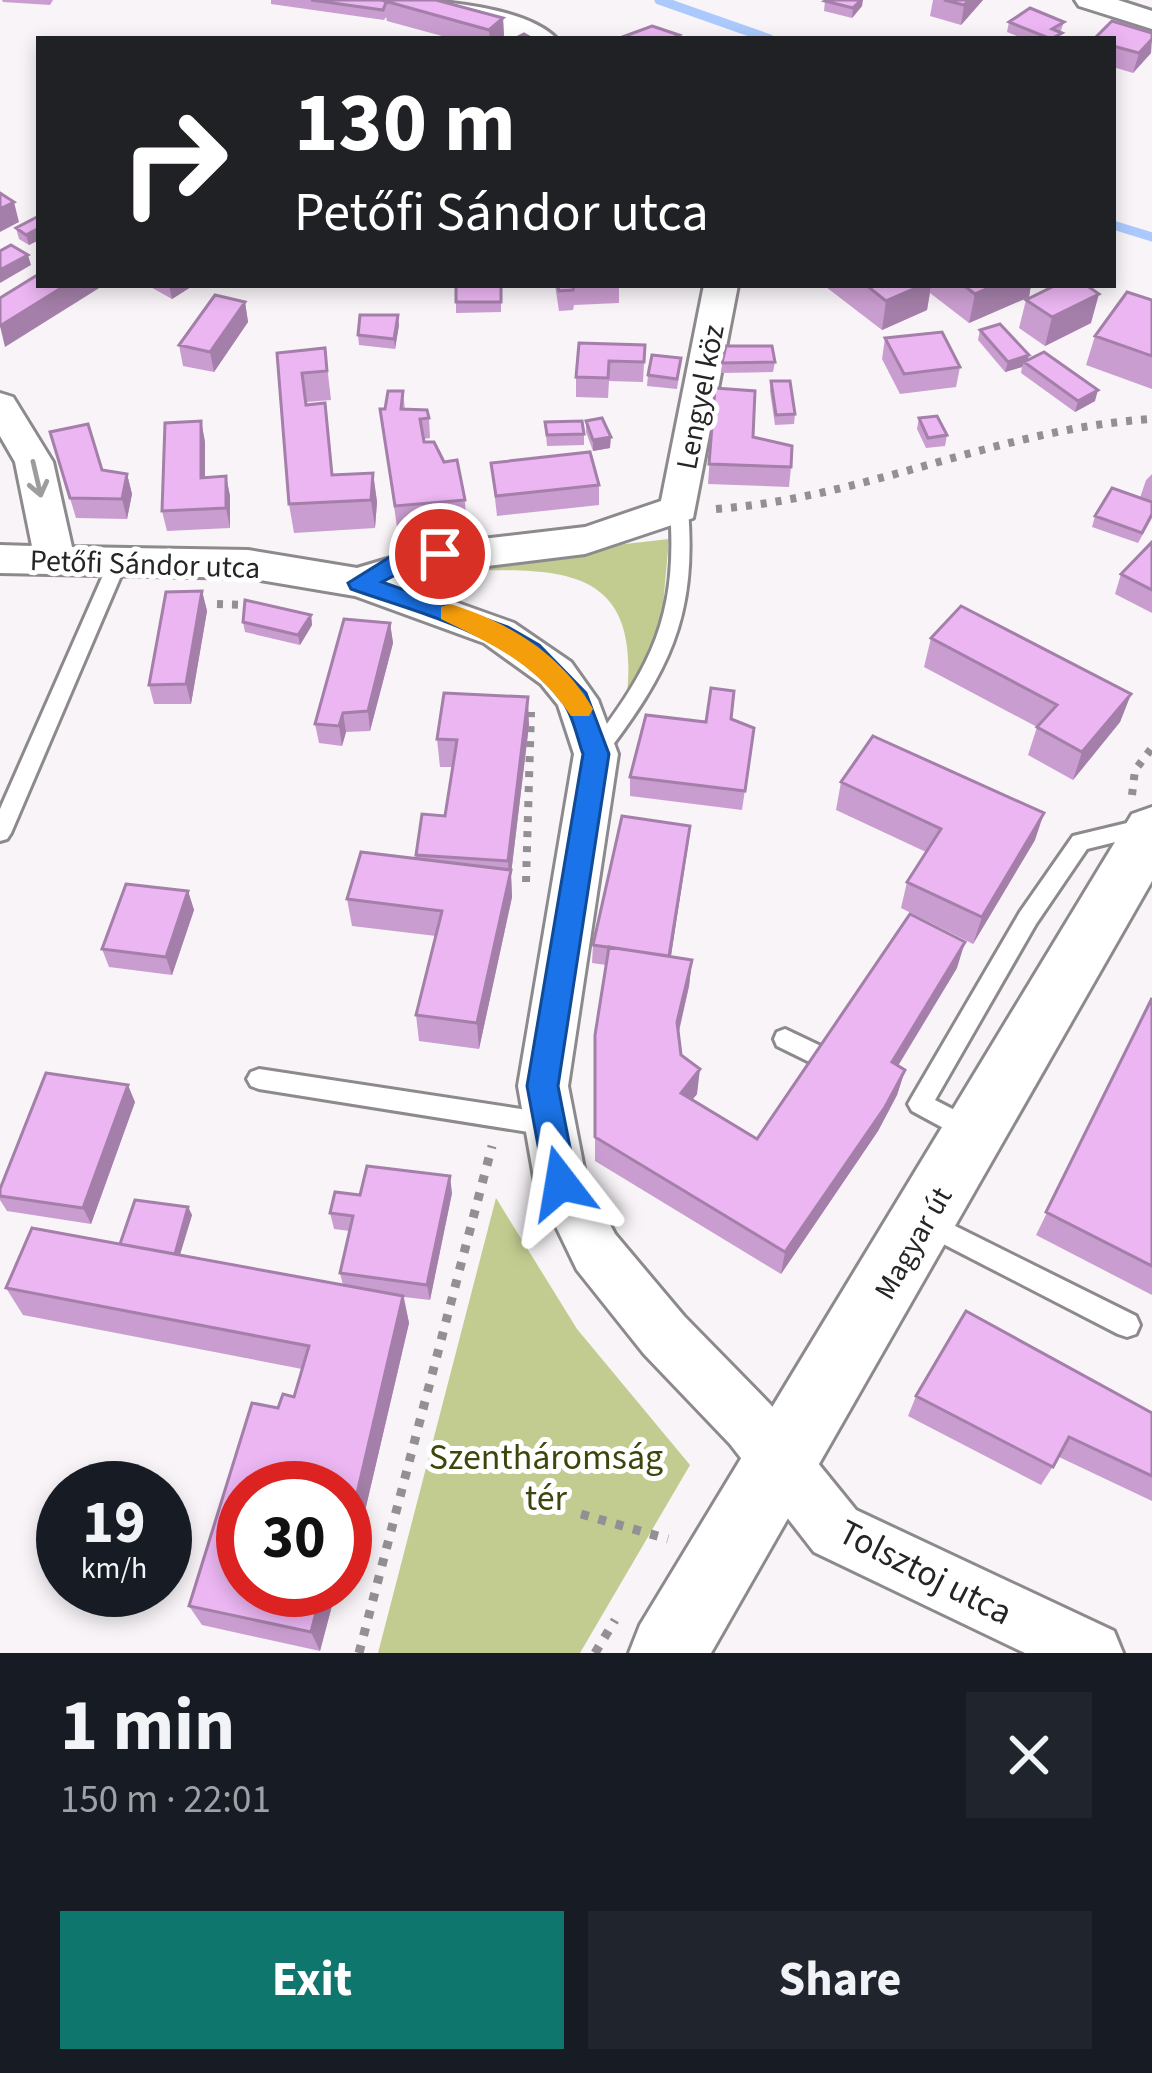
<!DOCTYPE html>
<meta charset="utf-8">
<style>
body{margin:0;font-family:"Source Sans 3",sans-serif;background:#20242c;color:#f1f3f6;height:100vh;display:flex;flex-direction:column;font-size:45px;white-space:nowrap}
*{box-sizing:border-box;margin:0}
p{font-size:39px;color:#9ea1a6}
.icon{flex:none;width:66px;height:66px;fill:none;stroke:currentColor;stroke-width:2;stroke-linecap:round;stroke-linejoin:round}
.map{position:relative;height:1653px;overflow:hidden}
.panel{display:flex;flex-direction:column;background:#171b24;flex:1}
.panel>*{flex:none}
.top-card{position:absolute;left:36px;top:36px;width:1080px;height:252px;border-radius:0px;box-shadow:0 6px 18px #0003;background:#202124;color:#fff;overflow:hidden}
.speed{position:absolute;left:36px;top:1461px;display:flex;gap:24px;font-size:60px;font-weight:700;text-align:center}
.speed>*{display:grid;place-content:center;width:156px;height:156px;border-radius:50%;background:#171b24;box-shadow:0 6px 18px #0003;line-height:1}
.speed small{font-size:30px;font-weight:400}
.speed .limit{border:18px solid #d22;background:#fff;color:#111}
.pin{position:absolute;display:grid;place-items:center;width:102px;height:102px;color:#fff;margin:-51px;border:6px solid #fff;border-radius:50%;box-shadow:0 3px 12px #0007}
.me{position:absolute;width:132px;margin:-66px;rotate:346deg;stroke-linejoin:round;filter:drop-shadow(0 0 9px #0008)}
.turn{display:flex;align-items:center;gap:42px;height:252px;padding:0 60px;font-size:54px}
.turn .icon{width:156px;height:156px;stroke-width:2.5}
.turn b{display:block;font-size:84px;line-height:102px}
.round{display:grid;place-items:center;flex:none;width:126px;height:126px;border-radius:0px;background:#20242c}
.overview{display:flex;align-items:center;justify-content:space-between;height:204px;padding:0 60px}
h1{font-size:72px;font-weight:700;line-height:90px}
.cta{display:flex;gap:24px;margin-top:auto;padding:24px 60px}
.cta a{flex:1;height:138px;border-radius:0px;background:#0f766e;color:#fff;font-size:48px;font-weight:700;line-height:138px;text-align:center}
.cta a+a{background:#20242c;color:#f1f3f6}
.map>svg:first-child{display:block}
</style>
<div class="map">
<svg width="1152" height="1653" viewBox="0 0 1152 1653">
<rect width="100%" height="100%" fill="#f8f4f8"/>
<path fill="#c2cc90" d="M669,539L662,617L626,703C645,555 550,570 441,571V565Z
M496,1198L577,1329L690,1465L580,1653H378Z"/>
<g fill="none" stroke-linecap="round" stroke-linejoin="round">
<path stroke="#abc9fd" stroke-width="9" d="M659,0L770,39
M1113,225L1152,237"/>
<g stroke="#8d8a8e" stroke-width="6">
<path id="service" d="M679,503L688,509C697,618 668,673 603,758H589L586,753L589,748C652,666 678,615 670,509Z
M117,558L126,564L11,833L7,839L0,841V809L108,564Z
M1152,817V833L1087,849L1036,924L935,1100L976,1121L980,1129L976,1137L968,1140L960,1137L912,1111L908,1104L912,1097L1020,912L1073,836Z
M785,1029L846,1058L850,1065L846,1072L838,1075L830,1072L777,1046L774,1039L777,1032Z
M259,1069L547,1113L555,1116L559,1124L555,1132L547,1135L259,1089L251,1086L247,1079L251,1072Z
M927,1212L1136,1316L1140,1325L1136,1334L1127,1337L1118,1334L918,1231L915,1223L918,1215Z"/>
</g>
<g stroke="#8d8a8e" stroke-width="6">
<path id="minor" d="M397,0C439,0 527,7 557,39H515L401,6Z
M1075,0H1118L1152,11V29L1079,6Z
M704,285H738L693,518L585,554L438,572L399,582L514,623L571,662L598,700L618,754L568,1086L586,1179L615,1234L684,1316L770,1404L856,1510L1114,1631L1123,1653H1025L814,1552L730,1444L644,1354L577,1270L535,1183L518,1086L574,754L558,705L541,684L484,643L355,596L248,578L0,573V545L32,546L15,462L0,436V393L13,397L53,462L72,547L248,550L357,568L438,544L585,527L661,501Z"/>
</g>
<g stroke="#8d8a8e" stroke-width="6">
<path id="tertiary" d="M1152,807V881L711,1653H629L640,1625L1132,814Z"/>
</g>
<path stroke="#939093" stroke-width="8" stroke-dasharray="6 9" stroke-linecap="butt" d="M716,509C866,498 1002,428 1152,419
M217,604L250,605
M1132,795L1135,770L1152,748
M526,882L531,712"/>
<path stroke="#939093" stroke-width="9" stroke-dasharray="8 10" stroke-linecap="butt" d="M581,1514L668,1539
M359,1653L492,1146
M595,1653L615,1620"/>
<use href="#service" fill="#fff" fill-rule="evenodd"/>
<use href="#minor" fill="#fff" fill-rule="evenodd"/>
<use href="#tertiary" fill="#fff" fill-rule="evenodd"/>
</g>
<path fill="#ca9dd0" d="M2,0H53L50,5L3,2Z
M271,0H436L503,18L504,37L502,39H453L387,21L386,17L384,20L271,4Z
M933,0H983L961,25L930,16Z
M825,1L862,6L852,18L824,11Z
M1009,22H1064L1060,33V39H1024L1007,32Z
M1113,39L1151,53L1133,73L1113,67Z
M39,216V240L29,245L19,239L16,228Z
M147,285H194L172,299Z
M456,285H501V312L456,313Z
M555,285H619V303L574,305L573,310L559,311Z
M826,285H1031L1029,297L969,323L930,293L927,310L882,330L826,287Z
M1026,300L1091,323L1045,346L1019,328Z
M1152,300V389L1086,365L1095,336Z
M245,302L248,322L214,372L183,366L179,345Z
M399,325L395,349L359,345L358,335Z
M980,330L1028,360L1095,401L1075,412L1021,373L1022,367L1005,372L978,340Z
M885,338L960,367L956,387L900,394L882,359Z
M645,345L643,382L609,381L608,398L576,397V377Z
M325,348L331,400L307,402V405L325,403L333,475L373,473L377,502L375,528L294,533L289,504L277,353Z
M775,362L773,372L721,373L722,363Z
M680,368L677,389L647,386L648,375Z
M771,381L795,414L794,424L775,425L770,391Z
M715,388L753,437L791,467L789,487L708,484Z
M403,391L405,409L429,418L430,438L423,439L424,442L444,462L465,500L466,520L397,527L380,409H385Z
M919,418L947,435L945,446L926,448L917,429Z
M201,421L205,442V477L226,476L230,496V528L167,531L162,511Z
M586,421L610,448L593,451L586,432Z
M545,422L584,434V445L547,446Z
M50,432L102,470L127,474L132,494L127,519L76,518Z
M491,463L599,485V505L497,516Z
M1152,474V518L1138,543L1092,527L1095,516L1140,498L1146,480Z
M1152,542V613L1115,594L1121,574Z
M202,591L207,611L191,704H154L149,685Z
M311,615L312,625L300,645L245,632L243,622Z
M390,623L393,643L370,731L346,732L342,746L319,743L315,724Z
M931,638L1131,694L1120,722L1073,780L1028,755L1037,727L924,667Z
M731,719L754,728L742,810L630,796V777L706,722Z
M529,725L511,874L512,897L479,1049L419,1041L416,1015L436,936L352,926L347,899L416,859V855L445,816L452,767H440L437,739Z
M841,782L1035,840L973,944L901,908L907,882L926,852L836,810Z
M690,826L671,956L692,960L689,986L679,1032L681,1055L697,1094L692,1100L757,1139L957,968L898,1066L905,1070L897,1095L878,1131L781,1274L595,1161V1035L606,965L592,963L593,945Z
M188,891L194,910L172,975L109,967L102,949Z
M1152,998V1295L1036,1235Z
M135,1102L91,1224L7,1211L0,1200V1189Z
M452,1193L430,1300L404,1297L409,1323L361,1528L353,1527L320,1651L202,1625L189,1606L278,1408L294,1397L302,1369L23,1315L6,1288L120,1244L188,1207L192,1215L180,1255L343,1285L340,1273L350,1231L334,1229L330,1213L360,1195Z
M916,1396L1152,1413V1501L1059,1457L1041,1485L908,1416Z"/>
<path fill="#a47fa9" d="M861,0H863L862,6L852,18L853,8Z
M969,0H983L961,25L964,5Z
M503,18L504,37L490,39L489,30Z
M1152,39L1151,53L1133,73L1139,53Z
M14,202L19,222L0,232V209Z
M39,228V240L29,245L26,235Z
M28,255L31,265L0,283V270Z
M66,285H104L5,347L0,326Z
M169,285H194L172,299Z
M923,285H931L927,310L882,330L886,301Z
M996,285H1031L1029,297L969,323L975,294Z
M1099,294L1091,323L1045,346L1052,317Z
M245,302L248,322L214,372L210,352Z
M398,315L399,325L395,349L394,339Z
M1029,355L1027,364L1024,362L1022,367L1005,372L1008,362Z
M1098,390L1095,401L1075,412L1078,401Z
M201,421L205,442V498L201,478Z
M611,437L610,448L593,451V440Z
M373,473L377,502L375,528L371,500Z
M127,474L132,494L127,519L122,499Z
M226,476L230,496V528L226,508Z
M202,591L207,611L191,704L186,684Z
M311,615L312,625L300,645L298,635Z
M390,623L393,643L370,731L368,711Z
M1131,694L1120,722L1073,780L1082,752Z
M528,697L529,725L511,874L512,897L479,1049L477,1023L509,879L508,861Z
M343,713L346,732L342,746L339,726Z
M1044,813L1035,840L973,944L982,917Z
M690,826L688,846L668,975L669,956Z
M188,891L194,910L172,975L166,957Z
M965,942L957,968L885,1087L892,1062Z
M692,960L689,986L675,1047L677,1022Z
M700,1069L697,1094L678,1117L681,1093Z
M905,1070L897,1095L878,1131L781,1274L785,1252Z
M128,1085L135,1102L91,1224L83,1208Z
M450,1176L452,1193L430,1300L427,1285Z
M188,1207L192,1215L177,1264L174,1256Z
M403,1296L409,1323L361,1528L354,1506Z
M345,1505L353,1527L345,1556Z
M322,1590H336L320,1651L311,1632Z"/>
<path fill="#ebb6f2" stroke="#a47fa9" stroke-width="3" d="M311,0H387L383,10Z
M387,0H436L503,18L489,30L385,1Z
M827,0H861L853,8L825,1Z
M944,0H969L964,5Z
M1030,8L1064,22L1052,29L1062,33L1051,39L1009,22Z
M1112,21L1152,33V39L1139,53L1113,46V39H1094Z
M652,26L679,35L670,39H617Z
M524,34L533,39H514Z
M0,193L14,202L0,209Z
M39,216V228L26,235L16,228Z
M11,245L28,255L0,270V251Z
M39,274V285H66L0,326V298Z
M456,285H501V302H456Z
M558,285H574L573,290L559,291Z
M866,285H923L886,301Z
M963,285H996L975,294Z
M1056,285H1086L1099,294L1052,317L1026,300Z
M1127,292L1152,300V356L1095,336Z
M215,295L245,302L210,352L179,345Z
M360,315H398L394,339L358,335Z
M1000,324L1029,355L1008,362L980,330Z
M942,332L960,367L904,374L885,338Z
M579,343L645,345L644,362L609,361L608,378L576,377Z
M726,346H772L775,362L722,363Z
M325,348L327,371L302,373L306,405L325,403L332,475L373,473L371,500L289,504L277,353Z
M1044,352L1098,390L1078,401L1024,362Z
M652,355L681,358L677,379L648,375Z
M771,381H790L795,414L776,415Z
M715,388L755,391L753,437L792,446L791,467L709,464Z
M388,391H403L401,409L427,410L429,418L420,419L424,442H434L444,462L457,460L465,500L395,506L380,409H385Z
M937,416L947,435L928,438L919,418Z
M602,418L611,437L593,440L586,421Z
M201,421V478L226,476V508L162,511L165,423Z
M582,421L584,434L547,435L545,422Z
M88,424L102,470L127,474L122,499L70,498L50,432Z
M590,452L599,485L496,496L491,463Z
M1112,488L1152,502V514L1142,533L1095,516Z
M1152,542V590L1121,574Z
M202,591L186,684L149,685L166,592Z
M245,600L311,615L298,635L243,622Z
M961,606L1131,694L1082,752L1037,727L1057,705L931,638Z
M344,619L390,623L368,711L343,713L339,726L315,724Z
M711,688L734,691L731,719L754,728L745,791L630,777L646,715L706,722Z
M444,693L528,697L508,861L416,855L422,814L445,816L457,740L437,739Z
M873,736L1044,813L982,917L907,882L941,829L841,782Z
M622,816L690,826L669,956L593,945Z
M361,852L511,870L477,1023L416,1015L442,911L347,899Z
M126,884L188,891L166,957L102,949Z
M910,914L965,942L892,1062L905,1070L885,1107L785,1252L595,1137V1035L609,947L692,960L677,1022L681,1055L700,1069L681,1093L757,1139Z
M1152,998V1266L1046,1212Z
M46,1073L128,1085L83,1208L0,1196V1189Z
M367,1166L450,1176L427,1285L340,1273L353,1216L330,1213L335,1192L360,1195Z
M135,1200L188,1207L175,1254L120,1244Z
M32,1228L403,1296L354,1506L345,1505V1488H243V1590H322L311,1632L189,1606L252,1403L278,1408L283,1394L294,1397L309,1346L6,1288Z
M966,1311L1152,1413V1476L1069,1437L1053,1467L916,1396Z"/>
<defs><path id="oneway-shaft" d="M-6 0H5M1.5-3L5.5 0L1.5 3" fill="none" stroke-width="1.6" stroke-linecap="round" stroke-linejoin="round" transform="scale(3)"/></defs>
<use stroke="#9d9d9d" href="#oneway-shaft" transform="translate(37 479) rotate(77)"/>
<path fill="#1a73e8" stroke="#114b97" stroke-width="3" d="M440,546L448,548V560L405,570L382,582L508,627L539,645L586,693L609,754L558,1086L577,1183L572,1193L561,1197L550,1193L545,1183L527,1086L583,754C577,738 573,715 563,702C512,634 427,616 351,589L348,583L390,557Z"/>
<path fill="#f59e0b" d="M450,604C509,622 562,655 593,709L589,716H571C536,664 496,646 441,619V607Z"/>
<g text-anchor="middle" stroke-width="10" stroke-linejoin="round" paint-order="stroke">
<g font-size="30" fill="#262526" stroke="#fff">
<text transform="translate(700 397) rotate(-79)" y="10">Lengyel köz</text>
<text transform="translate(145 564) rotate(2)" y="10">Petőfi Sándor utca</text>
<text transform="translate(913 1243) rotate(-60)" y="10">Magyar út</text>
</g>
<g font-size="36" fill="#3f460c" stroke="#fff">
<text x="546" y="1469">Szentháromság<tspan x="546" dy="41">tér</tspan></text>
</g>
<g font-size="36" fill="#262526" stroke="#fff">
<text transform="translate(926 1571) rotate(27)" y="13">Tolsztoj utca</text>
</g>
</g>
</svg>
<div class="speed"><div>19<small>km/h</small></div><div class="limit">30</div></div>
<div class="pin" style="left:440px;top:554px;background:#d93025"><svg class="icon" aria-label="arrive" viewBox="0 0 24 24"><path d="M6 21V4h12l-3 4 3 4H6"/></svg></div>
<svg class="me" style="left:561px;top:1183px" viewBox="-20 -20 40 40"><path d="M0-17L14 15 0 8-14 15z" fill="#1a73e8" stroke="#fff" stroke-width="4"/></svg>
<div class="top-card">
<div class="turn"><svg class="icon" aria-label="right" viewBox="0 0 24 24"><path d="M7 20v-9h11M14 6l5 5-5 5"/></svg><div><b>130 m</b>Petőfi Sándor utca</div></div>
</div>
</div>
<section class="panel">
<div class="overview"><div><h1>1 min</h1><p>150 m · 22:01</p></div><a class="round"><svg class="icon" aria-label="close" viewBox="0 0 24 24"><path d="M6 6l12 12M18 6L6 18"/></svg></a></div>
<div class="cta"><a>Exit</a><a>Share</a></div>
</section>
